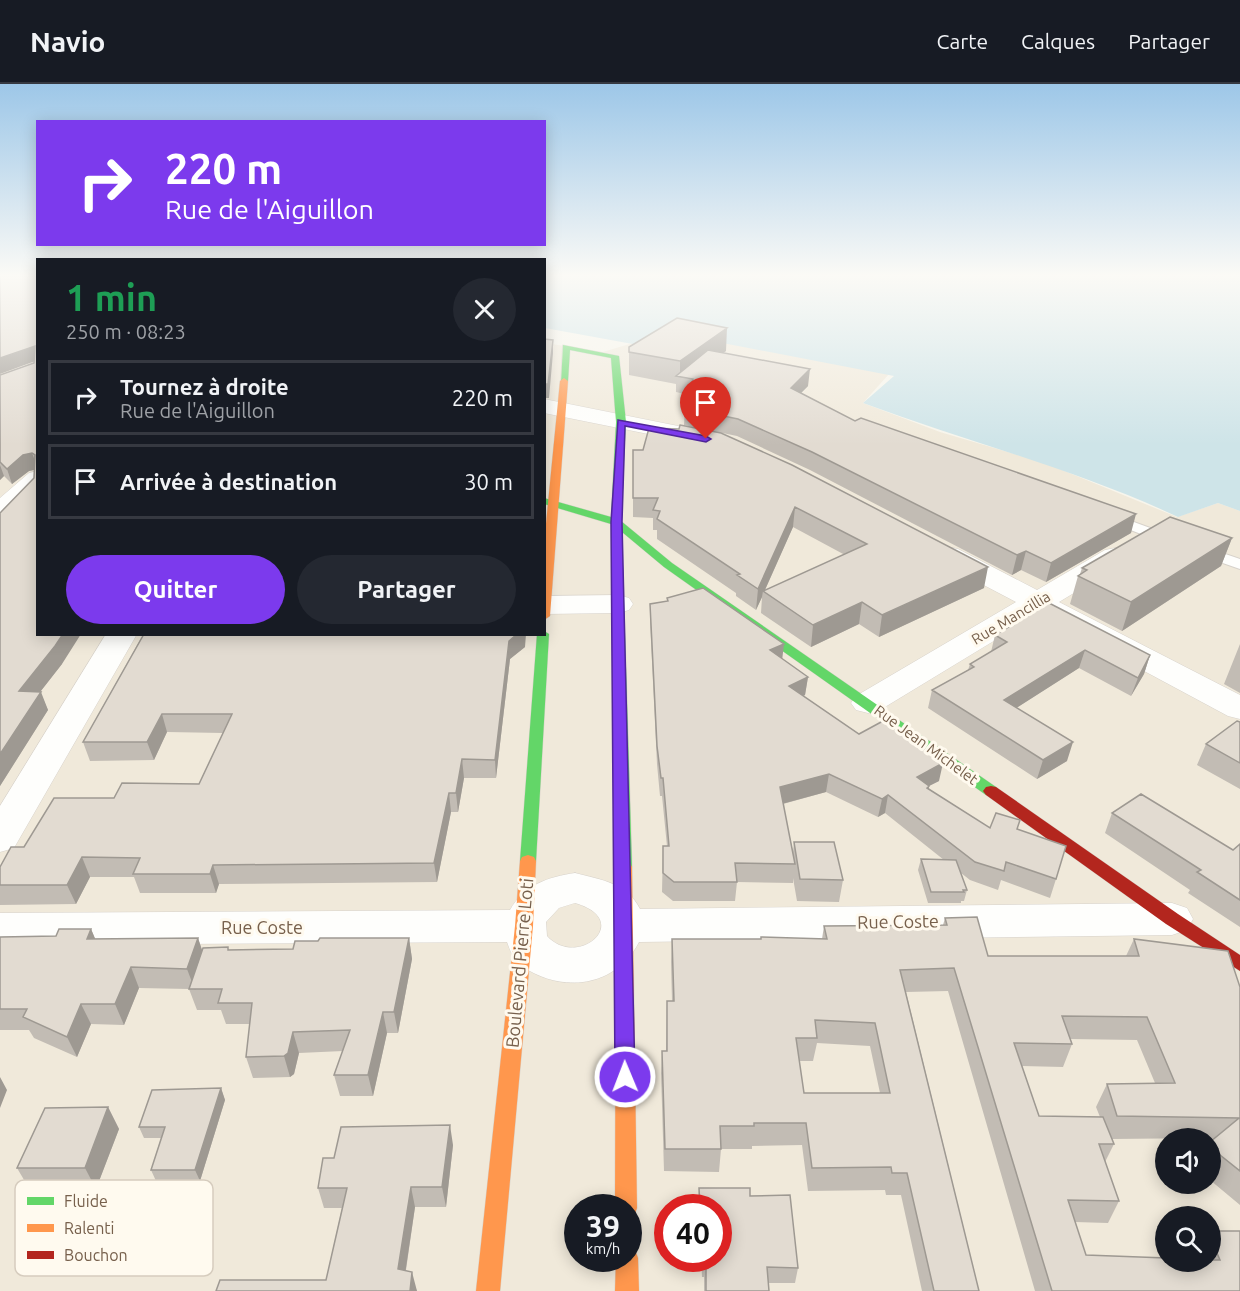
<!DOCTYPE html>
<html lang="fr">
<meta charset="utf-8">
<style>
body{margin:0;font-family:Ubuntu,sans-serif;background:#242831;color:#f1f3f6;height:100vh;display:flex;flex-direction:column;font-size:22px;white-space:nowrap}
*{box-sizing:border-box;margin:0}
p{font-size:20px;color:#9ea1a6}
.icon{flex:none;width:33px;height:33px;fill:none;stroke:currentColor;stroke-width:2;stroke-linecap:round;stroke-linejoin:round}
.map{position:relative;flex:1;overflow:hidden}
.side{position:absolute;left:36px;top:174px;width:510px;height:378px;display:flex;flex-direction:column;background:#171b24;border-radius:0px;box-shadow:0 3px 15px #0003}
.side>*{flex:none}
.guide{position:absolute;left:36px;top:36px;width:510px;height:126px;border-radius:0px;box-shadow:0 3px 15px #0003;background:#7c3aed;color:#fff;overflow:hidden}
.buttons{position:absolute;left:1155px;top:1044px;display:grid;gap:12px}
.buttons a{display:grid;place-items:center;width:66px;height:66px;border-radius:50%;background:#171b24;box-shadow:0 3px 15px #0003;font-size:30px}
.speed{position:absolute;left:564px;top:1110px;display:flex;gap:12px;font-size:30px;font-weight:700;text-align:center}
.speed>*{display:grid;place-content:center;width:78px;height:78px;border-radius:50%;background:#171b24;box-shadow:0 3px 15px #0003;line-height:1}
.speed small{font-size:15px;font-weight:400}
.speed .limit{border:9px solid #d22;background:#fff;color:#111}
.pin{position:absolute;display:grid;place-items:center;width:51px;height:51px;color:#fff;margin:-62px -26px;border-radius:50% 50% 50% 0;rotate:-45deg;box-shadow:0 0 6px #0007}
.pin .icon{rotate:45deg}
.me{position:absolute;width:66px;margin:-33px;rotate:359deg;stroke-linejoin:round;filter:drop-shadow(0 0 4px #0008)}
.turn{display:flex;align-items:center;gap:21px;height:126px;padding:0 30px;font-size:27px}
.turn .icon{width:78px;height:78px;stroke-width:2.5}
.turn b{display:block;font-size:42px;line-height:51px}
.round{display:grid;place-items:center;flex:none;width:63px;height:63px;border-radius:32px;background:#242831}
.head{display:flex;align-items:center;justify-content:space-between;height:102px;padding:0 30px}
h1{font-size:36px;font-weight:700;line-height:45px;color:#1e9e55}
.button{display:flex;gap:12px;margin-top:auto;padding:12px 30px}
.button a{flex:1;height:69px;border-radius:36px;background:#7c3aed;color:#fff;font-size:24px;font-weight:700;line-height:69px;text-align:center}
.button a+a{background:#242831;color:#f1f3f6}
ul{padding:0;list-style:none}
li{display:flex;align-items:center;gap:18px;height:75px;margin:0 12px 9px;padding:0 18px;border:3px solid #363941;border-radius:0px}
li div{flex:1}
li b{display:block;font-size:22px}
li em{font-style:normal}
header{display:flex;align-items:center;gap:36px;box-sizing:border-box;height:84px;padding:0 30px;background:#171b24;border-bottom:2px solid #363941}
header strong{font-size:28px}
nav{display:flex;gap:33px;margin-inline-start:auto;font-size:21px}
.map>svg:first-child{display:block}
</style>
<header>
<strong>Navio</strong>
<nav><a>Carte</a><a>Calques</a><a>Partager</a></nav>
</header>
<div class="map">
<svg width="1240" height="1207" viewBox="0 0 1240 1207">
<rect width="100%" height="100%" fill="#f7f5ec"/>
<path fill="#f0e9da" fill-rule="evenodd" d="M0,192H37L38,550H544L545,259L603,268L669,248L889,290L863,319L940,348L1045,379L1177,433L1218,419L1240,427V1207H0ZM1166,1054H1210V1100H1166ZM578,1124H628V1174H578ZM668,1124H718V1174H668ZM1166,1132H1210V1178H1166Z"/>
<path fill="#cee4e8" d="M544,192H1240V427L1218,419L1178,433C1076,385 968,358 863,319L894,292L686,252L649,263L545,244Z"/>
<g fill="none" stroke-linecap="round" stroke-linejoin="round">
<g stroke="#d7d2cb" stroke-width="2">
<path id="lane" d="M1112,430L1172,452L1174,455L1167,459L1162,458L1107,437L1105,434Z
M1202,462L1240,475V485L1197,470L1194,467L1197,464Z"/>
</g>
<g stroke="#d7d2cb" stroke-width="1">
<path id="street" d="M544,315L693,345L701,347L705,352L701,357L693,359L544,329Z
M38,387V408L9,434L0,436V414L29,389Z
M948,463L958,465L1037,506L1105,466L1115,464L1125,466L1129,472L1125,478L1059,518L1240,611V635L1228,632L1038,530L880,626L868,629L856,626L851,619L856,612L1016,518L938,477L934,471L938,465Z
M618,511L629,514L633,520L629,526L618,529L544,530V512Z
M106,550H137L14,764L0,768V722Z
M575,789C602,796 627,799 640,825L1172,819L1187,824L1193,835L1187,846L1172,851L639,858C616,903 562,910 522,882C514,877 510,866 507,858L0,861V829L510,826C524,801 548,793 575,789ZM575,819C635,836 578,886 547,852L546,838L559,824Z"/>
</g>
<g stroke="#d8d2ca" stroke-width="1">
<path id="fast" d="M563,261L619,272L626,338L621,437L672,479L996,703L999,707L996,711H986L664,483L622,448L632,783L630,787L624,789L618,787L616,783L611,440L544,420V414L611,433L616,338L611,274L570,266L568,297L561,299Z
M544,547L549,550L536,777L534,781L528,783L522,781L520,777L537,550H544Z"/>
</g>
<g stroke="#d8d2ca" stroke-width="1">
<path id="slow" d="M564,294L568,297L550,532L544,536V460L560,297Z
M528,771L534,773L536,777L533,842L500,1207H476L515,842L520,777L522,773Z
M624,777L630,779L632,783L637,1124L634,1132L628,1134V1124H615L616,783L618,779Z
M628,1163L635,1166L638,1174L639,1207H615L616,1174H628Z"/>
</g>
<g stroke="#d8d2ca" stroke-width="1">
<path id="jam" d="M991,702L996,703L1178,830L1240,871V887L1166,840L986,711L983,707L986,703Z"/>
</g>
<use href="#lane" fill="#fefefc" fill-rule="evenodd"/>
<use href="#street" fill="#fefefc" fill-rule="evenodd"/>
<use href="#fast" fill="#63d668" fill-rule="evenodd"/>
<use href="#slow" fill="#ff974d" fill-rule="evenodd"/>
<use href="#jam" fill="#b3261e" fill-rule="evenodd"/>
</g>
<path fill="#c2bcb4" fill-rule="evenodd" d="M38,192L62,580L40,608L48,626L0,702V429L34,394V386L29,387L12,400L4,392L0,396V291L34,279Z
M629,263L726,267L722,269L808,302L801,309L855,337L1131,449L1046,498L1021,486L1012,491L810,386L737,352L684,341L685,324L689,311L676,308V300L629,291Z
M649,344L984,504L879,553L859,540L811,563L761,529L762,513L756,526L736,512V509L657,455V446H653V434L633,433V366H643ZM793,443L845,471L765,506Z
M1232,454L1221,482L1122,547L1070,520L1078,492L1080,490L1082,484Z
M667,514L782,575L808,593L805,611L803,612L859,650L939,697L929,702V705L990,744L1018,745L1056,795L1050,814L1001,796L998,806L970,796L961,789L967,806L964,817H961V819H928L918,786L921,775L944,776L885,729L878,733L826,708L783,720L793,768L794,758L843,796L839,818L797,817L793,794V799L737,798L735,817H673L662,808L663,762H667L662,712H660L657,680L650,537V520L667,517Z
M995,551L1150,571L1144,590L1131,612L1079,584L1016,624L1067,677L1037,695L928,624L932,606L968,586L970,580L991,568Z
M140,556L525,563L510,575L496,694H464L458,728H451L437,798L219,800L216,809H140L134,793H90L76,820L0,821V783L24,763L114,714L199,700L223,649L167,648L154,676L90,677L83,658Z
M1240,560V609L1224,600Z
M1240,638V705L1197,681L1206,660Z
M1112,729L1233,766L1240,760V843L1188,809L1190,806L1105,749Z
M945,834L988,872H1126L1134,855L1240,903V1121L1210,1096V1058L1213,1056H1210V1054L1112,1055L1114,1060L1105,1078L1119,1117L1108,1139L1075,1138L1086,1171L1210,1178V1147L1240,1207H1035L948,907L906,908L979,1207H922L901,1111H886L885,1106L808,1107L802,1061L752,1062V1065H721L719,1088L664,1087L661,989L662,967H666L667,917H672L671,878L672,855H822L824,842L943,841ZM1070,955L1137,956L1155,999L1107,1000L1096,1023L1100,1033L1039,1032L1022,982L1063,983L1072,960ZM817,959L870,962L880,1009H804L799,977H813Z
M91,845L95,855L198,854L202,866L293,865L318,857L409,854L412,875L398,949H387L373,1012H340L334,991L343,967L299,969L294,990L290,993L253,994L246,973L250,940H226L221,926H197L189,905L139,904L124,941L91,940L77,973L34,954L29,946H0V853L56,852Z
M221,1004L225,1016L200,1097H156L151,1086L161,1054H144L139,1043Z
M108,1023L119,1045L96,1105L30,1106L17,1084Z
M453,1061L446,1123H415L406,1186L417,1207L326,1196L342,1124H324L318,1104L334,1074Z
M699,1104L798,1184L795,1199H768L769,1207H704V1193H702L701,1174H718V1124H698Z"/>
<path fill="#9e9992" d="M727,244L726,267L688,294L680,293V277Z
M553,256V269L549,314H544V300Z
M35,262L38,276L0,290V274Z
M810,285L808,302L789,321L791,304Z
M546,317V332L544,344V325Z
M32,369L38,385L29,387L12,400L7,385L23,371Z
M0,381L4,392L0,396Z
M795,423L793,443L764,508L763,507L762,513L756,526L758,505Z
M1136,430L1131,449L1046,498L1051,479Z
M1232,454L1221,482L1122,547L1131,518Z
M1026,467L1021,486L1012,491L1017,471Z
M988,483L984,504L879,553L882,531Z
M862,518L859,540L811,563L813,541Z
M63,550H81L62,580L26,626L19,607Z
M517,550H526L525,563L510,575L496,694L495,676L509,557Z
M784,560L782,577L770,566Z
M1085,566L1079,584L999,635L1004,616Z
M1150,571L1144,590L1131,612L1138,594Z
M808,593L805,611L787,620L789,602Z
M41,608L48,626L0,702V670Z
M162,630L167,648L154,676L147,658Z
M1073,658L1067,677L1037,695L1043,676Z
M462,675L464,694L458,728L456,709Z
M943,679L939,697L929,702L925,720L917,693Z
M829,690L826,708L778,721L780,703Z
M449,709L451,728L437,798L434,779Z
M888,711L885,729L878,733L882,715Z
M82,773L90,793L76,820L67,801Z
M213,781L219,800L216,809L210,790Z
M91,845L100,866L87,855Z
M198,854L205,875L195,906L187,885Z
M409,854L412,875L398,949L394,928Z
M131,883L139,904L124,941L115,920Z
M81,920L91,940L77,973L67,953Z
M383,928L387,949L373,1012L368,991Z
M293,948L299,969L294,990L290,993L284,972Z
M0,993L7,1006L0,1024Z
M221,1004L225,1016L200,1097L195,1086Z
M108,1023L119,1045L96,1105L85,1084Z
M450,1041L453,1061L446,1123L442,1103Z
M411,1103L415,1123L403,1204L398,1185Z
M412,1188L417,1207H410Z"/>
<path fill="#e2dbd1" stroke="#9e9992" stroke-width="1.5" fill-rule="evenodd" d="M0,192H38V550H63L55,562L19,607L41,608L0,670V429L34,394L35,371L32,369L23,371L7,385L0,378V291L34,279L35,262L0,274Z
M677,234L727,244L680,277L629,268V263Z
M544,255L553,256L548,300H544Z
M708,266L810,285L791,304L855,337L861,334L1136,430L1051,479L1026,467L1017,471L812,368L738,335L685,324L693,295L676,292Z
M680,341L721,349L792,381L988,483L882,531L862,518L813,541L763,507L867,460L795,423L758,505L737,491L740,490L657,435L660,427L653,426L658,414H633V366H643L649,344L679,345Z
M1170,433L1232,454L1131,518L1078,492L1087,486L1082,484Z
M703,504L784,560L770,566L808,593L789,602L859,650L883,637L943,679L917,693L929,702L927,704L990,744L996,729L1020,736L1017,745L1066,762L1056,795L1006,778L1004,787L975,778L888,711L882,715L829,690L780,703L795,780L735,779L737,798H674L663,789V762H669L663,694H661L657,662L650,520L668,517L667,514Z
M1049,519L1150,571L1138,594L1085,566L1004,616L1073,658L1043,676L932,606L974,583L970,580L1007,558L995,551Z
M144,550H517L509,557L495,676L462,675L456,709H449L434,779L213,781L210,790H133L140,774L82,773L67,801H0V783L11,763H24L54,714H114L122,699L199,700L232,630H162L147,658H83Z
M1237,637L1240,638V679L1206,660Z
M1141,710L1233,766L1240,760V816L1197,788L1201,786L1112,729Z
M794,758H834L843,796L800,795Z
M921,775L956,776L967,806H963L964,808H931Z
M977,833L988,872H1139L1134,855L1228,867L1240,903V1087L1210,1063V1058L1239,1034L1117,1032L1107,1000L1175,999L1147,933L1062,932L1072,960L1014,959L1039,1032L1103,1033L1114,1060H1099L1119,1117L1068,1116L1086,1171L1166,1174V1178H1210V1176H1220L1210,1153V1147H1240V1207H1052L954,884L900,886L979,1207H934L907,1089H892L891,1083L812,1084L806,1039H754V1042H720L721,1065H665L662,967H667V917H674L672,855H761V853L827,855L824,842L947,841L945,834ZM815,936L875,939L890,1009H804L796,954H817Z
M59,845H91L87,855L198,854L187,885L131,883L115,920H81L67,953L23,933L27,925H0V853L56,852Z
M320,854H409L394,928H383L368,991H334L350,946L293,948L288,969L284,972L246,973L252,919H218L222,905H189L203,864L228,863V866L293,865L295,857H318Z
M221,1004L195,1086H151L165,1043H139L152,1006Z
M108,1023L85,1084H17L45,1024Z
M450,1041L442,1103H411L398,1185L412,1188L410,1207H216L220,1196H326L347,1104H318L323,1074H334L341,1043Z
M699,1104H750V1112L790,1111L798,1184L767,1183L769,1207H706V1177H704L703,1174H718V1124H700Z"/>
<linearGradient id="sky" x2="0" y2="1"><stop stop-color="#9dc7e8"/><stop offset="0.53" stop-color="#fbfaf6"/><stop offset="1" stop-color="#fbfaf6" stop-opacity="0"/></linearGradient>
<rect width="1240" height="361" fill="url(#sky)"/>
<path fill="#7c3aed" stroke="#51269a" stroke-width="1.5" d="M618,336L706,352L711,355L706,358L625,342L622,438L635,993L632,1000L625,1002L618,1000L615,993L611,438Z"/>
<g text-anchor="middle" stroke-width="6" stroke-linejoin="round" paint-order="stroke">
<g font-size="15" fill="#77604c" stroke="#fffaef">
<text transform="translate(1011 534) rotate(-31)" y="5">Rue Mancillia</text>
<text transform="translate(926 661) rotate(36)" y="5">Rue Jean Michelet</text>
</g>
<g font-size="18" fill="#77604c" stroke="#fffaef">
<text transform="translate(898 838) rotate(-1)" y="6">Rue Coste</text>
<text x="262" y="850">Rue Coste</text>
<text transform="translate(520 879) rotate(-85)" y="6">Boulevard Pierre Loti</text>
</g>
</g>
<rect x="15" y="1096" width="198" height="96" rx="9" fill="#fffaef" stroke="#d6ccbe" stroke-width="1.5"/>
<rect x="27" y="1113" width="27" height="8" fill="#63d668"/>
<rect x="27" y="1140" width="27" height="8" fill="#ff974d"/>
<rect x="27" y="1167" width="27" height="8" fill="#b3261e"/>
<g font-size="16" fill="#77604c">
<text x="64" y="1123">Fluide</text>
<text x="64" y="1150">Ralenti</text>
<text x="64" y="1177">Bouchon</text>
</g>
</svg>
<div class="buttons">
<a><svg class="icon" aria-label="sound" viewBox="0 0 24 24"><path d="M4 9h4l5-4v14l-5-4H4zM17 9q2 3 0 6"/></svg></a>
<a><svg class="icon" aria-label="search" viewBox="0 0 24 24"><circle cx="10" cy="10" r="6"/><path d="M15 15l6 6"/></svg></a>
</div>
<div class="speed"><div>39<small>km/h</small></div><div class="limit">40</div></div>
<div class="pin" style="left:706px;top:355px;background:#d93025"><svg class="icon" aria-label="arrive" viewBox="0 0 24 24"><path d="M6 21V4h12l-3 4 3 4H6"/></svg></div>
<svg class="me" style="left:625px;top:993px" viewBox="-20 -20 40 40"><circle r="17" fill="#7c3aed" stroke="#fff" stroke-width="3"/><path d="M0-11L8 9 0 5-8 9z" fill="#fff"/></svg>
<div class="guide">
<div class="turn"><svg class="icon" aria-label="right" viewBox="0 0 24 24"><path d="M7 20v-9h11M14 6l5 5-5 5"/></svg><div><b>220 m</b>Rue de l'Aiguillon</div></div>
</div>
<section class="side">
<div class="head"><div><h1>1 min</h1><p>250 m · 08:23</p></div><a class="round"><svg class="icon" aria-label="close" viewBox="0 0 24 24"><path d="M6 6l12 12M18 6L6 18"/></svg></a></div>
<ul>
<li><svg class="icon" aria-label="right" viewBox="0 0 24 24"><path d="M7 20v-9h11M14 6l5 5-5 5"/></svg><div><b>Tournez à droite</b><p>Rue de l'Aiguillon</p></div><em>220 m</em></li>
<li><svg class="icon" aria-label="arrive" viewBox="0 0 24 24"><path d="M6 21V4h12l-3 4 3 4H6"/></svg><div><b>Arrivée à destination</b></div><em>30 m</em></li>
</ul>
<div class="button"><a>Quitter</a><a>Partager</a></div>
</section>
</div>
